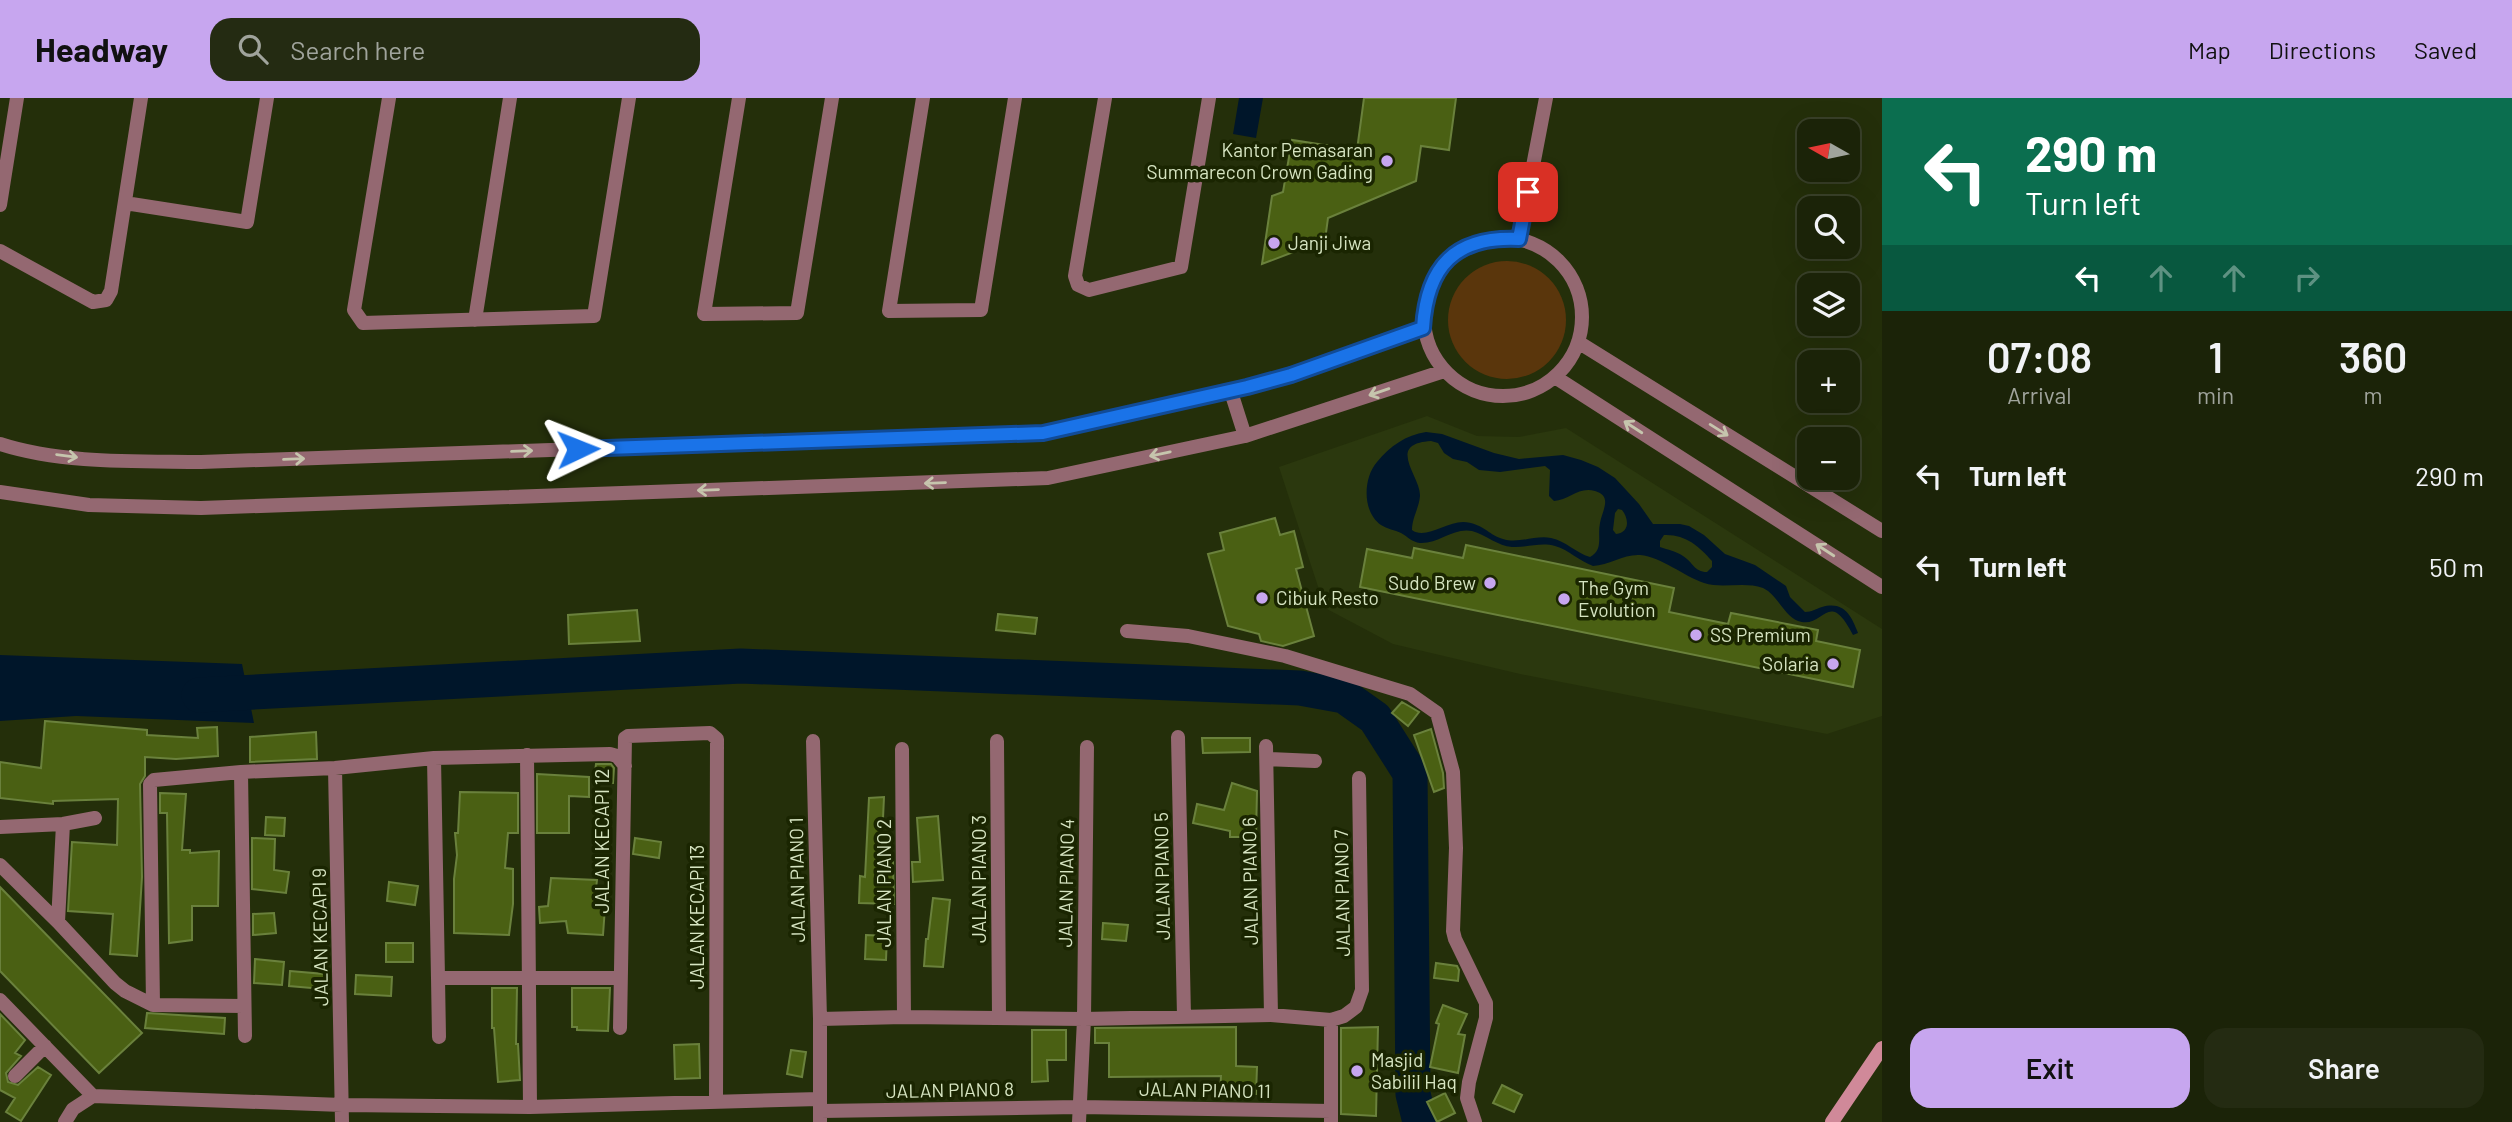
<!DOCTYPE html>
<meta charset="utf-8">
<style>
body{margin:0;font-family:Barlow,sans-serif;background:#242b12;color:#f1f3f6;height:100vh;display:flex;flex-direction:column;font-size:26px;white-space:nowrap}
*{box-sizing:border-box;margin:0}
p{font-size:23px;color:#a0a49c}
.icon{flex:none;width:38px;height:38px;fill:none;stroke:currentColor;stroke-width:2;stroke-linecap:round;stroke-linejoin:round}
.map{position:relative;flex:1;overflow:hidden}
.side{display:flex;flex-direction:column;background:#1b2308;width:630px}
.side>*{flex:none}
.guide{background:#0b6e4f;color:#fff;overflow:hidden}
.needle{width:46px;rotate:279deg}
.tools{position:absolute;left:1797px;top:21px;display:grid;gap:14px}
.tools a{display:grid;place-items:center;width:63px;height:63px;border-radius:14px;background:#1b2308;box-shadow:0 7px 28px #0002,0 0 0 2px #394029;font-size:35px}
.pin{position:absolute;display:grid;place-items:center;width:60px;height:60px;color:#fff;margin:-30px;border-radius:14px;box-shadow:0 4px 10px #0006}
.me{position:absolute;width:77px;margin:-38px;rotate:88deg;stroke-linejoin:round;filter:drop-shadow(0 0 5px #0008)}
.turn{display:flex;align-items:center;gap:24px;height:147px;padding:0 28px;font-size:32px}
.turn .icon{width:91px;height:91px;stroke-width:2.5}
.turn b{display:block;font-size:49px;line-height:60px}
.lanes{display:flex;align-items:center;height:66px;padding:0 28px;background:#0003;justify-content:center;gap:35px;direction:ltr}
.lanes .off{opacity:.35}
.eta{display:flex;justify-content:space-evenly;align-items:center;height:119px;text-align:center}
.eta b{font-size:42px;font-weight:600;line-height:49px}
.cta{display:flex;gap:14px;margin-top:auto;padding:14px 28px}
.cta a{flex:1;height:80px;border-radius:21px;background:#c7a6ef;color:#111;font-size:28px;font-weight:600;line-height:80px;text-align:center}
.cta a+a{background:#242b12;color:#f1f3f6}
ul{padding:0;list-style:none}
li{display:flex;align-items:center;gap:21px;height:91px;padding:0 28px}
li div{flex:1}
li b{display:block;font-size:26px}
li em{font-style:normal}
header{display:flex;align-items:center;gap:42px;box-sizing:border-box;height:98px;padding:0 35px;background:#c7a6ef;color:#111}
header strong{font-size:33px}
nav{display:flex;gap:38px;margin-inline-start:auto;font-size:24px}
.search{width:490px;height:63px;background:#242b12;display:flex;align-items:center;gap:18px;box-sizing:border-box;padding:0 24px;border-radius:21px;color:#a0a49c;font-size:26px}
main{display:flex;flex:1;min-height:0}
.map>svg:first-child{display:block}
</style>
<header>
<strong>Headway</strong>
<div class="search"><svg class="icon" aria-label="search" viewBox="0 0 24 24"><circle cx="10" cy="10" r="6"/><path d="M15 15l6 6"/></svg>Search here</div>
<nav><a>Map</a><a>Directions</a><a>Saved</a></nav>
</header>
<main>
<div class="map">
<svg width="1882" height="1024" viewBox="0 0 1882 1024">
<rect width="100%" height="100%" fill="#242f0a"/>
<path fill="#2b380e" d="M1427,318L1477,338L1519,339L1566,330L1882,531V618L1827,636L1520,576L1393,546L1325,510L1279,369Z"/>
<path fill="#5a360c" d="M1448 222a59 59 0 1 1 118 0a59 59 0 1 1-118 0Z"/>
<path fill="#00162a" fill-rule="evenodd" d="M1239,0H1263L1256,40L1233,36Z
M1426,334L1442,336L1494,355L1519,361L1563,357L1581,362L1598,369L1615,380L1639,406L1653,426H1680L1689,428L1704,437L1725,456L1755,467L1786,488L1790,499L1805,514C1812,514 1815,511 1822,509C1844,503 1851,517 1858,535L1853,537C1828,488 1824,532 1798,523C1783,517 1778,497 1763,490C1744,483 1723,491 1704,485C1683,478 1662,459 1640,457C1624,456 1609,467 1593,468C1579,463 1569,452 1555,448C1540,444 1527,450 1512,449C1498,448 1486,437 1472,433C1454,429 1438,446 1420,445C1412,444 1408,439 1401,435C1395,432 1387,431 1381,427C1362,414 1363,380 1377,364C1390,348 1406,337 1426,334ZM1431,343L1438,345L1444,355L1453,361L1467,364L1479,372L1500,374L1545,368L1550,372L1549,398L1554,403C1569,402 1579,388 1595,393C1613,398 1602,413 1600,425C1597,438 1604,452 1590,459C1576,455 1566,443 1551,440C1535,437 1518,446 1503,441C1487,436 1483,425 1463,424C1446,424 1425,442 1412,432C1412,420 1419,410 1420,398C1421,378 1385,346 1431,343ZM1618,411L1622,412C1629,421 1630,434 1616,436L1613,432L1615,415ZM1664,437C1685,436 1699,448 1712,463V469L1707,474C1694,474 1693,464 1683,458C1676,453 1668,452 1660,449V443Z
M0,557L242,566L254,625L76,618L0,623Z"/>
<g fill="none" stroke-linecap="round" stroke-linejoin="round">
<path stroke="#00162a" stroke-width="35" d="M199,597L741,568L1300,590L1344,598L1375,620L1410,675L1413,996L1420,1024"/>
</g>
<path fill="#4a6013" stroke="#6a813c" stroke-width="2" d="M1364,0H1456L1449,52L1421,48L1416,83L1328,120L1325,142L1262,166L1272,98L1283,94L1292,42L1357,52Z
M1275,420L1280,437L1294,433L1303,469L1296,471L1314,538L1283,548L1261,543L1259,536L1228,528L1208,456L1224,452L1220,435Z
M1466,447L1674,490L1669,514L1728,526L1731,515L1818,532L1816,543L1860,552L1853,589L1360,489L1367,451L1412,460L1414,450L1463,460Z
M637,512L640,543L569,546L568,517Z
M998,516L1037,520L1035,536L996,532Z
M1402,604L1419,614L1408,628L1392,615Z
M45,623L147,632V637L198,640L197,630L217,629L218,658L176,661L145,659V678L140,686L142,779L137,858L110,856L113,816L68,813L72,744L117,747L118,701L53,703V706L0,700V664L41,670Z
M1431,631L1443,675L1444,690L1434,694L1414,637Z
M316,634L317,661L250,664V639Z
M1202,640H1250V654L1203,655Z
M596,666H611L614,670L613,685L594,683Z
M537,676L589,679V699L569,698V735H537Z
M1232,685L1257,693L1256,739H1230V733L1193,725L1197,706L1224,712Z
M460,694L518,695V735H508L505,770L513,771V806L509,837L454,835V781L457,757L455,735H458Z
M160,695L186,696L182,752H190V755L219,753L218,808H192V842L169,845L167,715H160Z
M884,699L881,763L893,764L894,806L859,805L860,778L865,779L869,700Z
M938,718L943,782L913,784L912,764H920L917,720Z
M266,719L285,720L284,738L265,737Z
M252,740L275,741L274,772L289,774L286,795L252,791Z
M635,740L661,744L659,760L633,756Z
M551,780L597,782L594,808L605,809L603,837L568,835L566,823L540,825L539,809L548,808Z
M389,784L418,788L415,807L387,803Z
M0,789L142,935L99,975L0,873Z
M933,800L950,802L943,869L924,868L926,841H928Z
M274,815L276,835L253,837V816Z
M1103,825L1128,827L1126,843L1102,841Z
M866,837L887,838L886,862L865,861Z
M386,845H413V864H386Z
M255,861L284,864L282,887L254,885Z
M1436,865L1457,868L1459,872L1458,883L1434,880Z
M290,873L324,876L323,891L289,888Z
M356,877L392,879L391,898L355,896Z
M492,890H517L516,946H518L520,982L498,984L494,930H492Z
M572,890H610L608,933L577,932V929H572Z
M1443,907L1467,916L1458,936L1465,937L1458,975L1430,969L1439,926L1436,925Z
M147,915L225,920L224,936L145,930Z
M0,916L25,942L15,955L21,958L6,975L8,984L18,987L38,969L51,977L21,1023L6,1014L15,1000L0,992Z
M1236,929V968L1257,969L1256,996L1220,994L1221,978L1109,979V945H1095V930Z
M1378,929L1376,1018L1341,1016V930Z
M1032,932H1066V962H1047L1048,983L1032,984Z
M699,946L700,980L675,981L674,947Z
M791,952L806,954L802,979L787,976Z
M1502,987L1522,997L1514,1014L1493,1005Z
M1445,995L1455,1015L1437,1024L1427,1004Z"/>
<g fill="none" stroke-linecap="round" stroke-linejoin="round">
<path stroke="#946871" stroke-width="14" d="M389,0L354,212L363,225L594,218L629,0
M739,0L704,216L797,215L832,0
M923,0L889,213L981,212L1015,0
M1105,0L1075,178L1078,187L1089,192L1181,169L1209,0
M125,105L247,124L267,0
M0,107L17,0
M1424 219a79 79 0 1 1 158 0a79 79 0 1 1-158 0Z
M1519,141L1546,0
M0,153L93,204L106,202L111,193L141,0
M475,222L510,0
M1578,244L1882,433
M1555,279L1882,489
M1231,294L1245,338
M0,346C61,366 138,363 201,364L1043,335L1231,294L1291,277L1423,230
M0,394L89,407L201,410L1048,380L1245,338L1444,273
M1127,533L1188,538L1285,558L1410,596L1437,615L1453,674L1456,750L1453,833L1455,841L1486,905V920L1469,984L1467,1000L1475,1024
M1178,639L1184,918
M813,643L820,921V1024
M997,643L999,919
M1266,648L1271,917
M902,651L904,919
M527,657L530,1009
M434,660L610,656L617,658L625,668
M1267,661L1315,663
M335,670L342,1024
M241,674L335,670L434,660L438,880H620
M0,729L63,726L95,720
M0,767L58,824L115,885L125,893L153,907L150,686L154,682L241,674L245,938
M58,824L63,726
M438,880L439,939
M0,902L93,998
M153,907L244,908
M820,921L904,919L1084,921L1271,917L1331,922L1344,918L1356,909L1362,892L1359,680
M1331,922V1024
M620,930L625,640L628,638L710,635L717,641L716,1003
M15,978L45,948
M821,1013L1079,1009L1331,1013
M65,1024L73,1011L93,998L342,1007L530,1009L819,1001
M1079,1024L1084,921L1087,649"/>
<path stroke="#d08999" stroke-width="14" d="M1832,1024L1882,950"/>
</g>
<defs><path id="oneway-shaft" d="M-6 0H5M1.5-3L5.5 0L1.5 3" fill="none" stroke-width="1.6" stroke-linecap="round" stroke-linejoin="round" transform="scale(1.75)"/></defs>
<g stroke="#c6c5ad">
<use href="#oneway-shaft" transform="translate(1379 294) rotate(161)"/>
<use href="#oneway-shaft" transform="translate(1633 329) rotate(-147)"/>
<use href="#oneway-shaft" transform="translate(1719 332) rotate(32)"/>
<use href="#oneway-shaft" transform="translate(522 353) rotate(-2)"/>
<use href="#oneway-shaft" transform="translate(1160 356) rotate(168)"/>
<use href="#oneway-shaft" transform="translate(67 358) rotate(8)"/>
<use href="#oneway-shaft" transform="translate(294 361) rotate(-2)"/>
<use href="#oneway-shaft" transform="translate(935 385) rotate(178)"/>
<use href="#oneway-shaft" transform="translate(708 392) rotate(178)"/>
<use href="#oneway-shaft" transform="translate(1825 452) rotate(-147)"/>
</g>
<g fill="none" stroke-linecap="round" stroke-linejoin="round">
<g stroke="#114b97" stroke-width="18">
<path id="route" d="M578,351L1043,335L1247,289L1291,277L1423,230C1427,168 1455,138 1519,141L1528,94"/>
</g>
<use href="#route" stroke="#1a73e8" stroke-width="12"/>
</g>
<g fill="#c7a6ef" stroke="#1a2501" stroke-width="2.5">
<circle cx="1387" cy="63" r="7"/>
<circle cx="1274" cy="145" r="7"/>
<circle cx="1490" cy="485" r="7"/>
<circle cx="1262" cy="500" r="7"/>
<circle cx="1564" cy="501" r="7"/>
<circle cx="1696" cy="537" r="7"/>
<circle cx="1833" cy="566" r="7"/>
<circle cx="1357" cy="973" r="7"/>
</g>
<g text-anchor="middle" stroke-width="7" stroke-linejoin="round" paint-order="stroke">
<g font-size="19" fill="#d6e4c1" stroke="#1a2501" text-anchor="start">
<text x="1373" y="59" text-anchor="end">Kantor Pemasaran<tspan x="1373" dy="22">Summarecon Crown Gading</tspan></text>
<text x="1288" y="152">Janji Jiwa</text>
<text x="1476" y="492" text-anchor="end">Sudo Brew</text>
<text x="1578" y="497">The Gym<tspan x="1578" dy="22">Evolution</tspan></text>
<text x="1276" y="507">Cibiuk Resto</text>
<text x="1710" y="544">SS Premium</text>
<text x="1819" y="573" text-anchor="end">Solaria</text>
<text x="1371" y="969">Masjid<tspan x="1371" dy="22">Sabilil Haq</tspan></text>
</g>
<g font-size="19" fill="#d6e4c1" stroke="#1a2501">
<text transform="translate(602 743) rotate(-90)" y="7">JALAN KECAPI 12</text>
<text transform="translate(1162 778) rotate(-91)" y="7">JALAN PIANO 5</text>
<text transform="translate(979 781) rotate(-90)" y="7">JALAN PIANO 3</text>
<text transform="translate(797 782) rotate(-91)" y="7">JALAN PIANO 1</text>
<text transform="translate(1250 783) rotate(-91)" y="7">JALAN PIANO 6</text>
<text transform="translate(884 785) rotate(-90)" y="7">JALAN PIANO 2</text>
<text transform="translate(1066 785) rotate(-89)" y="7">JALAN PIANO 4</text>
<text transform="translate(1342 795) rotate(-91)" y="7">JALAN PIANO 7</text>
<text transform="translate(697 819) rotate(-90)" y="7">JALAN KECAPI 13</text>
<text transform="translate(320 839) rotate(-91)" y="7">JALAN KECAPI 9</text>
<text transform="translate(950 992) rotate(-1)" y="7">JALAN PIANO 8</text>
<text transform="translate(1205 992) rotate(1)" y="7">JALAN PIANO 11</text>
</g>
</g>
</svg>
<div class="tools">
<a><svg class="needle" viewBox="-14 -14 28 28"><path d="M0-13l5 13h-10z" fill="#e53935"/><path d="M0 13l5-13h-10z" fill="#a0a49c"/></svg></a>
<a><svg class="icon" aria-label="search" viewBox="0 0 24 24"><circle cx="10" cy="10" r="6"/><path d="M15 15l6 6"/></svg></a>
<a><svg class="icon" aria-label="layers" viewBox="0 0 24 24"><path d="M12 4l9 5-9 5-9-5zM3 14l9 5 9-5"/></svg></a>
<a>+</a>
<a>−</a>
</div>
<div class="pin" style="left:1528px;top:94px;background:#d93025"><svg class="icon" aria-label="arrive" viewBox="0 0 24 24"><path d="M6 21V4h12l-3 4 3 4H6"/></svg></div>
<svg class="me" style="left:578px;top:351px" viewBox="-20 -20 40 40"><path d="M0-17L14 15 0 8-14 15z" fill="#1a73e8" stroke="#fff" stroke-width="4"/></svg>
</div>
<section class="side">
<div class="guide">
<div class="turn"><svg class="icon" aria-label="left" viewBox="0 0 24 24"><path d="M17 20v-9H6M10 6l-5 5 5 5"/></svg><div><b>290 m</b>Turn left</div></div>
<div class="lanes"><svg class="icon" aria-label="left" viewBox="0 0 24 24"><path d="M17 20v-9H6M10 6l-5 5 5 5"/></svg><svg class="icon off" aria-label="ahead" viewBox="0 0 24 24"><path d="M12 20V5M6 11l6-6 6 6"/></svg><svg class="icon off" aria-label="ahead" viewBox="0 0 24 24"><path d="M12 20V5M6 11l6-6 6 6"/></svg><svg class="icon off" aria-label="right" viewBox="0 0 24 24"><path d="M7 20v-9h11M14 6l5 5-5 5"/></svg></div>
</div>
<div class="eta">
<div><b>07:08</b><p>Arrival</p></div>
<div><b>1</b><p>min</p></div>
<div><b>360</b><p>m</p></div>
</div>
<ul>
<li><svg class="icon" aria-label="left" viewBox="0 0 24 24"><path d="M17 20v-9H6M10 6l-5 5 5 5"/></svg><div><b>Turn left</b></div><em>290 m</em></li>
<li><svg class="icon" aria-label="left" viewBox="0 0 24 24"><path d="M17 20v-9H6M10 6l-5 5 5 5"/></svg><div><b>Turn left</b></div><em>50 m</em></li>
</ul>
<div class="cta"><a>Exit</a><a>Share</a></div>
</section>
</main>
